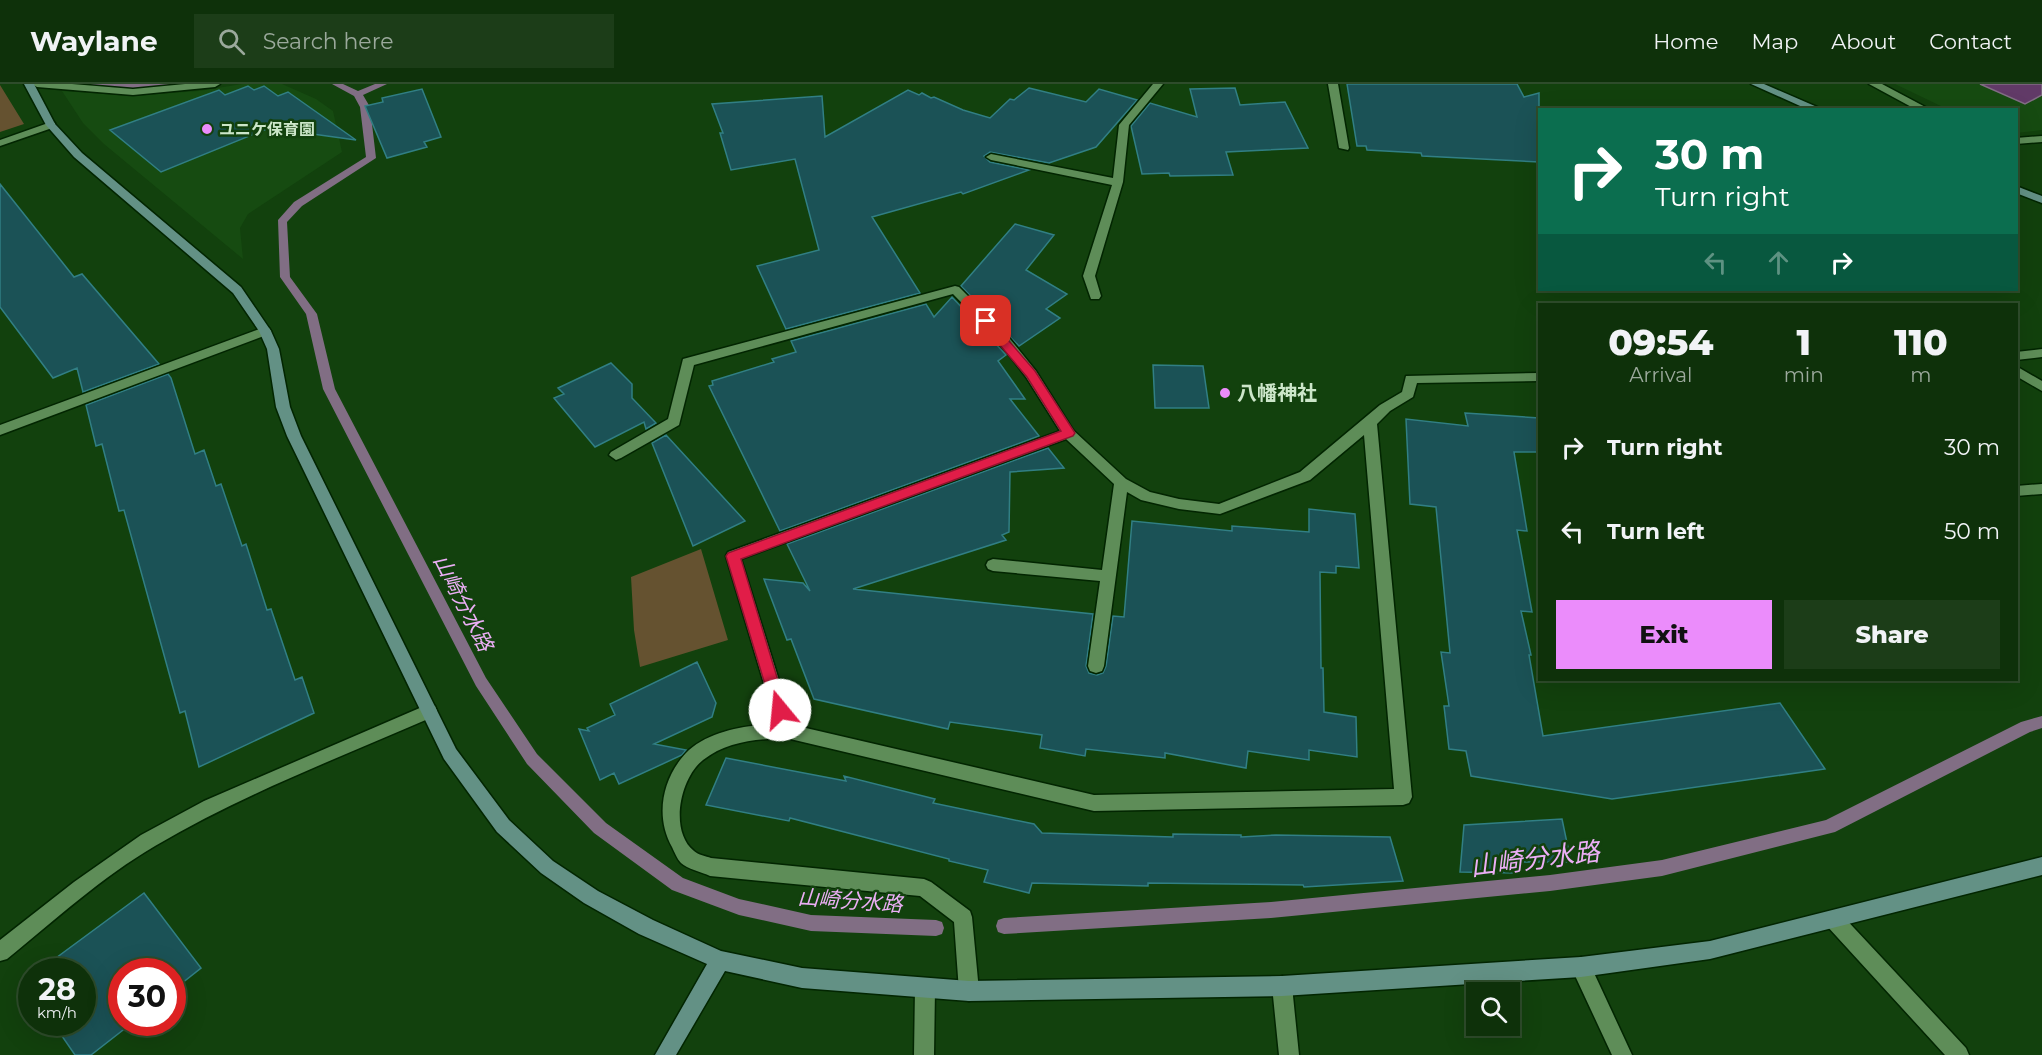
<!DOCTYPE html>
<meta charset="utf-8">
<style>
body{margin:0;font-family:Montserrat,"Noto Sans JP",sans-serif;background:#1c3d18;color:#f1f3f6;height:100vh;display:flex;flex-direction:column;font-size:22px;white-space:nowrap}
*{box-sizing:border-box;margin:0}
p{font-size:20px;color:#9ba99c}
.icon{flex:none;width:33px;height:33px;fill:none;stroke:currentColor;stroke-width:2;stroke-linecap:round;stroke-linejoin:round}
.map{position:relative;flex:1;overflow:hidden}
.details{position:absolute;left:1538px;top:219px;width:480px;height:378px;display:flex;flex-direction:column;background:#0e310a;border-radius:0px;box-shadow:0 6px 24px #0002,0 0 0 2px #2e4c2b}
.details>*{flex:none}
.top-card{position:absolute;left:1538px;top:24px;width:480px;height:183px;border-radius:0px;box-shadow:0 6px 24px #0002,0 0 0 2px #2e4c2b;background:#0b6e4f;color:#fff;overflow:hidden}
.controls{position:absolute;left:1466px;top:898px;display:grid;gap:12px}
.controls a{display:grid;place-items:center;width:54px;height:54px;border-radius:0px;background:#0e310a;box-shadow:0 6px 24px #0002,0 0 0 2px #2e4c2b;font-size:30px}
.speed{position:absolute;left:18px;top:874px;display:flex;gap:12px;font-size:30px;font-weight:700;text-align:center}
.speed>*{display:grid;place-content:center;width:78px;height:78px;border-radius:50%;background:#0e310a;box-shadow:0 6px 24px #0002,0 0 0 2px #2e4c2b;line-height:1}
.speed small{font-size:15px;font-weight:400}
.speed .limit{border:9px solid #d22;background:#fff;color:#111}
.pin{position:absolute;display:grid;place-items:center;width:51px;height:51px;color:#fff;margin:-26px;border-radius:12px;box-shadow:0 3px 9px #0006}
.me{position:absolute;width:66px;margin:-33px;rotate:343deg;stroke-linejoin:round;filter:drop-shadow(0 0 4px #0008)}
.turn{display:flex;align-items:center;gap:21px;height:126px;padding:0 18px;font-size:27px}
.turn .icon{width:78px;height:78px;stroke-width:2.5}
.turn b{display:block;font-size:42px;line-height:51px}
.lanes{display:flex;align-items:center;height:57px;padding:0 18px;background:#0003;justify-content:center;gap:30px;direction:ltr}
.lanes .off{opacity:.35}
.eta{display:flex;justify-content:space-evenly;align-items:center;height:102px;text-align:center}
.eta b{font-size:36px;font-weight:800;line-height:42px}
.primary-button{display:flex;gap:12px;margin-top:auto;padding:12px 18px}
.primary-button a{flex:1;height:69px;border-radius:0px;background:#eb8cfb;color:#111;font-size:24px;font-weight:800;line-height:69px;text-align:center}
.primary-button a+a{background:#1c3d18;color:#f1f3f6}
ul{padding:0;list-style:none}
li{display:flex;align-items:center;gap:18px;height:84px;padding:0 18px}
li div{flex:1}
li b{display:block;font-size:22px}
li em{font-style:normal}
header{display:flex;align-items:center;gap:36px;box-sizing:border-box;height:84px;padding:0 30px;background:#0e310a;border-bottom:2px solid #2e4c2b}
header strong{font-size:28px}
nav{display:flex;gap:33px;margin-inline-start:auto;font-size:21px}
.search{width:420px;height:54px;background:#1c3d18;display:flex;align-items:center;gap:15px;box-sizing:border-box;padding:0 21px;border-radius:0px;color:#9ba99c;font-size:22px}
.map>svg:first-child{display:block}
</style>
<header>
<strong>Waylane</strong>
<div class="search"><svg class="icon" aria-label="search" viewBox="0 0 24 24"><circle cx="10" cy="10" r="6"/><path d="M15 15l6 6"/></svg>Search here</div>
<nav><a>Home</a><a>Map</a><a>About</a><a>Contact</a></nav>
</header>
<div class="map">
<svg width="2042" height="971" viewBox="0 0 2042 971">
<rect width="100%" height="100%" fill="#12410d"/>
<path fill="#164b11" d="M242,0H282L316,15L333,27L342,68L248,130L240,144L243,175L104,60L83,39L62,7L132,12L199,7Z
M1895,0H2042V46L2016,49V26L1947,25Z"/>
<path fill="#655230" d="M0,1L24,40L0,48Z
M701,465L728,556L640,583L634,546L631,493Z"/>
<path fill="#613a67" stroke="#816e84" stroke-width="1.5" d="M1980,0H2042V11L2025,20Z"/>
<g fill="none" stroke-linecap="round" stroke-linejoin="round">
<path fill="#816e84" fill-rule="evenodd" d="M86,0H176L172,3L136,6L90,3Z
M332,0H343L358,7L375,0H387L363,11L370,23L376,74L302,122L287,138L290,193L317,230L335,305L486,594L537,670L606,739L683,794L739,815L811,831L936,836L942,838L944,844L942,850L936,852L811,847L739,831L672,806L594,749L527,680L476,602L323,305L306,230L280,193L278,136L294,118L366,73L360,23L354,12Z
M2042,632V644L2030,648L1835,748L1662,792L1550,807L1271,834L1004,850L998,848L996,842L998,836L1004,834L1271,818L1550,791L1662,776L1826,736L2021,638Z"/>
</g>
<path fill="#1b5256" stroke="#317f84" stroke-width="1.5" d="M1347,0H1517L1524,13L1539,9V78L1422,72L1421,69L1367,66L1366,62H1357Z
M248,2L254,6L264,2L278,12L288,8L356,56L269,44L161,88L110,46L219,6L225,11Z
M1029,4L1086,18L1099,5L1137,16L1096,63L1049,79L990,68L984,72L990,78L1029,86L963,110L961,108L872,133L920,209L786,245L757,182L819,166L795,75L731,86L720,49H723L712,20L822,12L825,53L908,6L919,11L922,9L931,14L934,13L963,26L990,34L1010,15L1014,16Z
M1235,4L1240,21L1285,18L1308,64L1226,68L1233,91L1170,92L1169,89L1142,90L1131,42L1150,19L1197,33L1190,5Z
M422,5L441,53L424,58L427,63L387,74L365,22L383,18L382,14Z
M0,100L74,193L82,190L159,280L83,308L77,284L53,294L0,223Z
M1015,140L1054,151L1026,186L1067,210L1046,225L1060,234L1019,262L961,202Z
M952,213L1006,271L998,277L1025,315H1010L1039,352L780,447L709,302L713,301L712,297L774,278L772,275L796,268L791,257L926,220L934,233Z
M611,279L632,300V314L656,339L646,345L644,338L595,363L554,314L564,310L558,304Z
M1153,281L1203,282L1209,324H1155Z
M168,290L171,294L195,370L204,366L216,402L221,400L242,462L246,460L267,526L271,525L295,596L302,593L314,629L199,683L185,627L180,629L124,426L119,427L102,360L96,362L86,321Z
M1465,329L1539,334V368H1514L1527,447L1517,446L1532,528L1521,527L1531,571H1529L1543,652L1780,619L1825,685L1612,715L1471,692L1466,667L1449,665L1444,622H1449L1441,568L1450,569L1436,423L1410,420L1406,335L1468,342Z
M666,351L745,437L693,462L652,359Z
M1048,364L1064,384L1010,388L1009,448L1002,451L1006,456L853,505L1093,530L1086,582L1089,589L1097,591L1103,589L1106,582L1113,532L1124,533L1132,437L1232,447V442L1309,448V425L1355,430L1359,484L1336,482V489L1320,488L1321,584H1323L1324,628L1356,633L1357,673L1309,666V676L1248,667L1246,684L1165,669V674L1086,665L1085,672L1040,664L1042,651L950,638L948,645L814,615L791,555L787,556L764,495L803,499L810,507L787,460Z
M697,578L716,619L712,633L654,660L686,666L682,671L619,700L614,689L600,696L579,645L589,647L587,644L615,631L610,620Z
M726,674L846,697L844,692L935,715L933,719L1034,740L1042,749L1173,753V750L1241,751V753L1276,751L1390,753L1403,797L1304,803L1303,801L1148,799V802L1032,799L1029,809L984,798L988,786L949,777V775L790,734L789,737L706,721Z
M1562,735L1571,778H1514L1517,789L1460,788L1464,741Z
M144,809L201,884L172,907V888H122V939H132L91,971H75L53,939H82V888H37Z"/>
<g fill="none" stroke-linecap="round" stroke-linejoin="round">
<g stroke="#022501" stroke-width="3">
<path id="lane" d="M429,620L435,622L437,627L435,632C341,673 243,710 155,762C102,793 55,836 7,875L0,877V856L74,798L141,751L204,717Z
M1834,827L1841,830L1966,964L1969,971H1945L1827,842L1825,836L1827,830Z
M1581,873L1588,876L1632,971H1612L1571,883L1574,876Z
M1282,892L1289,895L1292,902L1299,971H1279L1272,902L1275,895Z
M925,895L932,898L935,905L934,971H914L915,905L918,898Z"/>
</g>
<g stroke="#022501" stroke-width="3">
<path id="street" d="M32,0H72L133,5L185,0H220L215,3L133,11L37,3Z
M1153,0H1163L1129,41L1123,98L1095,192L1101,212L1099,215H1091L1083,192L1112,101L991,76L986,73L991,70L1113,94L1119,41Z
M1328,0H1338L1349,64L1348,66L1339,64Z
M1869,0H1882L1931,26H1917Z
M51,38L55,39V43L0,62V56Z
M2042,52V58L2016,60V54Z
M955,202L959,203L1006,250L1036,287L1073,346L1126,395L1150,408L1179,415L1219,420L1300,388L1380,321L1402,308L1406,292L1539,289V297L1417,299L1413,313L1390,327L1377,340L1412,713L1409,719L1403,721L1094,727L786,654C757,655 727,657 703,676C680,694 669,747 694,767C698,771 706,772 711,774L924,795L931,798L970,827L972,833L979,907L976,914L969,917L962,914L959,907L954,838L920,812L710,792C702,788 687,785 681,779C677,775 674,767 672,763C654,731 663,691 689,666C712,646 747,641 776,640L726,472L728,468L1060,347L1026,293L998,256L953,210L694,281L679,341L621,374L616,376L609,371L611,368L668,335L683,275ZM1364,351L1394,705L1094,711L793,641L741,475L1066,355L1114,400L1102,486L993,475L988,477L986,481L988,485L993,487L1100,497L1088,582L1090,587L1096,589L1102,587L1104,582L1127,408L1141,416L1179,425L1220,430L1310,396Z
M265,243L269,244L271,247L269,250L0,351V341Z
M2042,265V273L2016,276V268Z
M2016,282L2042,297V307L2016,292Z
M2042,400V410L2016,412V402Z"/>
</g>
<g stroke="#022501" stroke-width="3">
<path id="secondary" d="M24,0H34L55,40L82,69L241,203L271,247L279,265L290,323L301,352L456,665L509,736L553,777L598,807L653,836L721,867L802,884L969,897L1282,892L1581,873L1710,857L2042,773V791L1710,875L1581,893L1282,912L969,917L802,904L725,887L676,971H655L707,880L639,850L584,819L541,789L497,748L444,675L287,352L276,323L267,265L259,247L233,209L74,73L46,41Z
M1751,0H1764L1824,26H1809Z
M2016,102L2042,112V119L2016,109Z"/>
</g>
<use href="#lane" fill="#5e8d58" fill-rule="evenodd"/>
<use href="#street" fill="#5e8d58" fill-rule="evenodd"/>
<use href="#secondary" fill="#639185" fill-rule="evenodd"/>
</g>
<path fill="#e11d48" stroke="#92132f" stroke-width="1.5" d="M986,234L990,235L1035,287L1075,349L1073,352L741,475L787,626L785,630L780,632L774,630L726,472L728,469L1061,347L1027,293L982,240L980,237Z"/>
<g fill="#eb8cfb" stroke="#12410d" stroke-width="2">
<circle cx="207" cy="45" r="6"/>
<circle cx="1225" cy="309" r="6"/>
</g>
<g text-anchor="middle" stroke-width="5" stroke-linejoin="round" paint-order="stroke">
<g font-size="16" font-weight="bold" fill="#cce6c9" stroke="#12410d" text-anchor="start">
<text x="219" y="51">ユニケ保育園</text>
</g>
<g font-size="20" font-weight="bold" fill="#cce6c9" stroke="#12410d" text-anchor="start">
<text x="1237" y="316">八幡神社</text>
</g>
<g font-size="21" font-style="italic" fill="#ecaff6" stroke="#12410d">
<text transform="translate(463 519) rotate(63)" y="7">山崎分水路</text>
<text transform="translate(850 817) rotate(4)" y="7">山崎分水路</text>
</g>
<g font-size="26" font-style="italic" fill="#ecaff6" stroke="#12410d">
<text transform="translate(1535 775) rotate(-7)" y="9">山崎分水路</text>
</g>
</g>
</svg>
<div class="controls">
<a><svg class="icon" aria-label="search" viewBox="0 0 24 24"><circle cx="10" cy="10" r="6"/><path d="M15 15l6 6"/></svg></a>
</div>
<div class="speed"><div>28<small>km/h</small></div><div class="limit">30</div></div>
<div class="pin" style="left:986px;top:237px;background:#d93025"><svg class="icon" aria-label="arrive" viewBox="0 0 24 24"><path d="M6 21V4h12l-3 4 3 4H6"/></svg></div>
<svg class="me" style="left:780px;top:626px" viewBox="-20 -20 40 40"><circle r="19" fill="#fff"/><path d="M0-13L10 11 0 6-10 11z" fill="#e11d48"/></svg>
<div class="top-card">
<div class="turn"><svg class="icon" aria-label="right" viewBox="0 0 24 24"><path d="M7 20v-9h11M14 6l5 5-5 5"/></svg><div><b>30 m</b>Turn right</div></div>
<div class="lanes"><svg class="icon off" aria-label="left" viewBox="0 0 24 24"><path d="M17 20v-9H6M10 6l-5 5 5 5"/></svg><svg class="icon off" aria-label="ahead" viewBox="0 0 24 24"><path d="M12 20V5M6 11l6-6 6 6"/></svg><svg class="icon" aria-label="right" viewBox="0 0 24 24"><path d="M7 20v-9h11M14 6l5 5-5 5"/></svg></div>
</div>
<section class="details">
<div class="eta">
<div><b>09:54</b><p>Arrival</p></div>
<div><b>1</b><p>min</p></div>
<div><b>110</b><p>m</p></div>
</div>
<ul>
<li><svg class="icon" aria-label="right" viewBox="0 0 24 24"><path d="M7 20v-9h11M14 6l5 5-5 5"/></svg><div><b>Turn right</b></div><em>30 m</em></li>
<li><svg class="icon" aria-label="left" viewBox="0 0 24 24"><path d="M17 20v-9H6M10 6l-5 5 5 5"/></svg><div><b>Turn left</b></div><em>50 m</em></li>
</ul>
<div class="primary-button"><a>Exit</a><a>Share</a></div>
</section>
</div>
